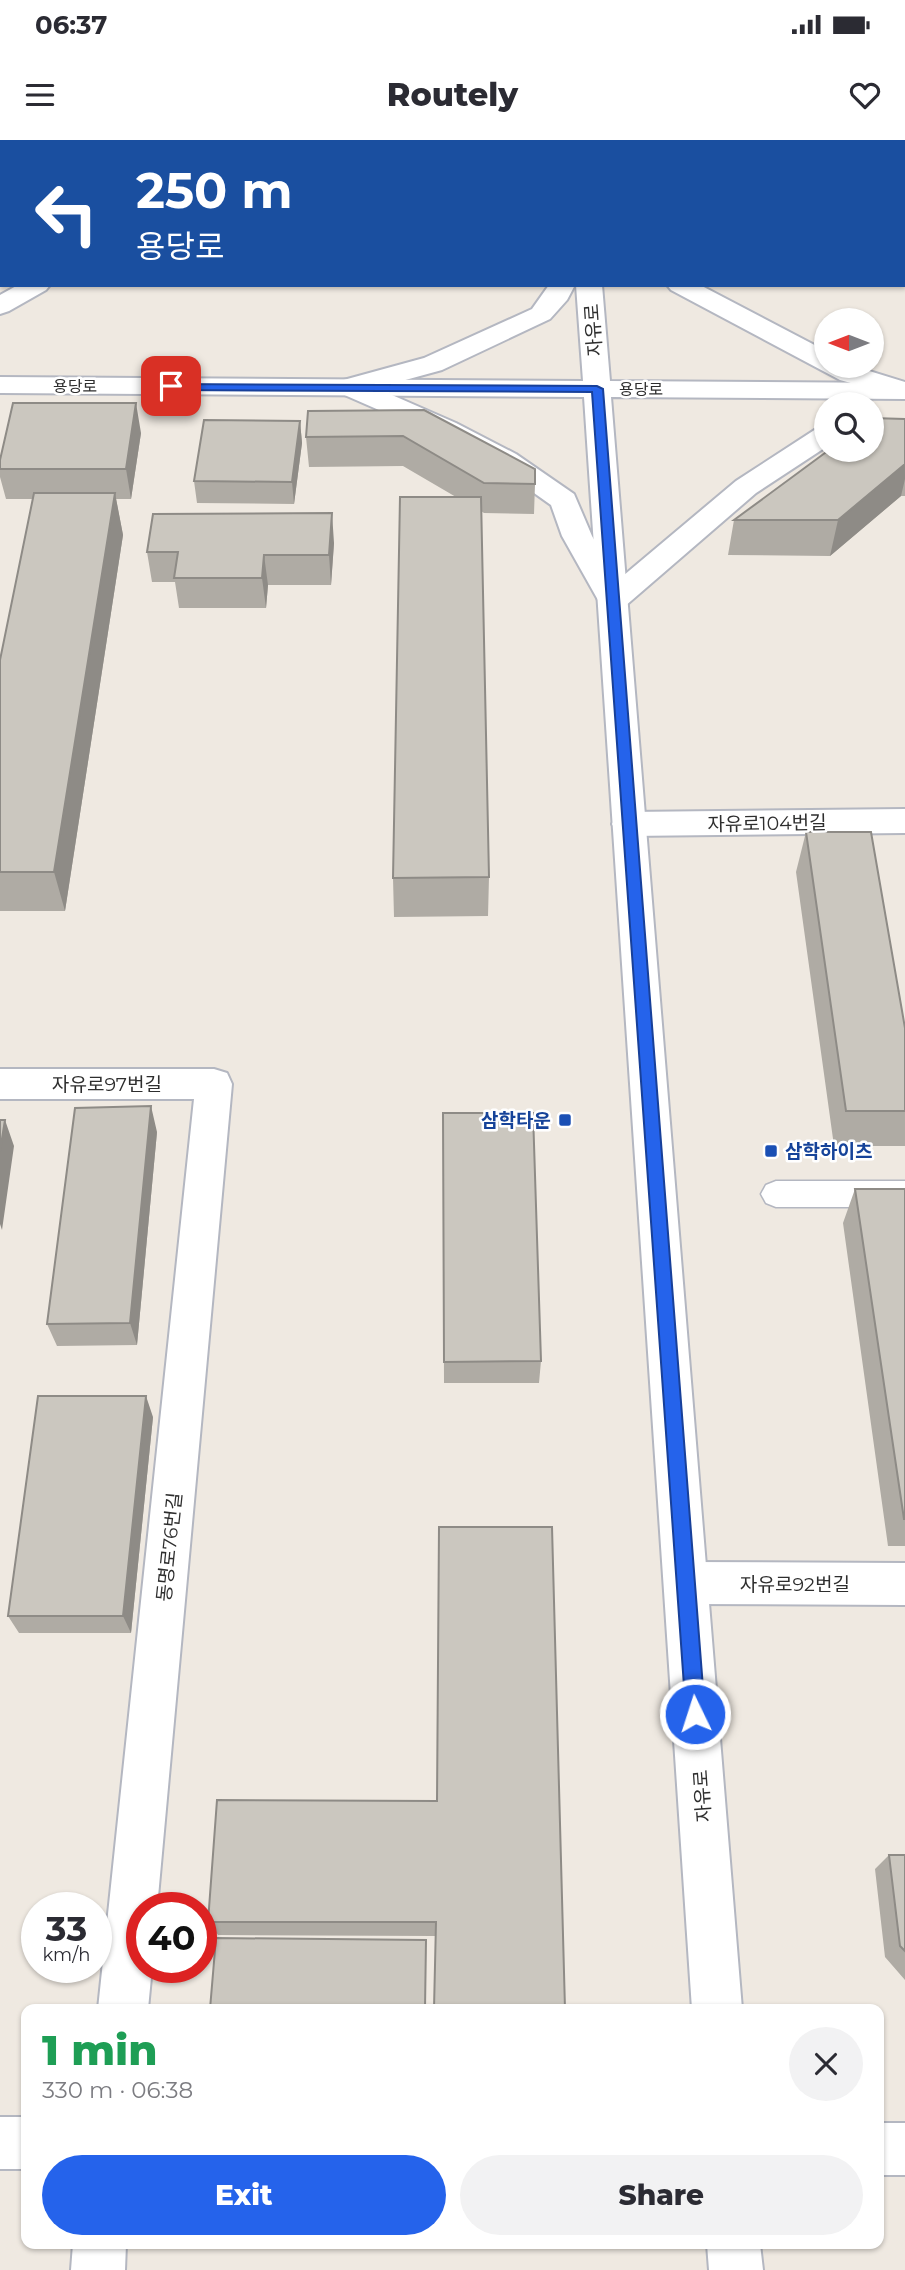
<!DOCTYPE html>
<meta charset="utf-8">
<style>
body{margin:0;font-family:Montserrat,"Noto Sans KR",sans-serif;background:#f2f2f3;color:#2b2b33;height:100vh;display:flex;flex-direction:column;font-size:26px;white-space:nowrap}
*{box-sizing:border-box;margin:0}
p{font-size:23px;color:#7c7c81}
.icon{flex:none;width:38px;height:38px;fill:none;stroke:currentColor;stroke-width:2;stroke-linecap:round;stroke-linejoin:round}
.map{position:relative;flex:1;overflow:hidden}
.panel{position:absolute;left:21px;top:1864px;width:863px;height:245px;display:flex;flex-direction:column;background:#fff;border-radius:14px;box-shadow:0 2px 5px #0004}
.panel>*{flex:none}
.top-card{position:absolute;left:0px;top:0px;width:906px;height:147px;box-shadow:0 2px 5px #0004;background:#1a4fa0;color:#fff;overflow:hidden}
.needle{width:46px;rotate:270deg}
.fabs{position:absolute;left:814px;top:168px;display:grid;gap:14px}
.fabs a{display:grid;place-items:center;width:70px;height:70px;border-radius:50%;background:#fff;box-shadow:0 2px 5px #0004;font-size:35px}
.speed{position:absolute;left:21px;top:1752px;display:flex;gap:14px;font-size:35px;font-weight:700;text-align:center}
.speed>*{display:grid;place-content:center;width:91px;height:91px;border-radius:50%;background:#fff;box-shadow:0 2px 5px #0004;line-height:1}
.speed small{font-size:18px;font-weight:400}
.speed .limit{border:10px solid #d22;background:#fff;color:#111}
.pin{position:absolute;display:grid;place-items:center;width:60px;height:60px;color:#fff;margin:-30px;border-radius:14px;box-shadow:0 4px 10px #0006}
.me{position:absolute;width:77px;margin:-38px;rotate:356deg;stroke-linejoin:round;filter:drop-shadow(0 0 5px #0008)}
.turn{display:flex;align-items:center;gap:24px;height:147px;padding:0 21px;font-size:32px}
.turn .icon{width:91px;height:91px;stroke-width:2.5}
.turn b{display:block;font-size:49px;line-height:60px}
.round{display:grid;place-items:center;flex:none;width:74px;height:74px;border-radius:37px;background:#f2f2f3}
.head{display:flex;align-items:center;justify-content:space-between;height:119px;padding:0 21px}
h1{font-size:42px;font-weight:800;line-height:52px;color:#1e9e55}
.button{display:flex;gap:14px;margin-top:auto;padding:14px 21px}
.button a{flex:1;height:80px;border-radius:42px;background:#2563eb;color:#fff;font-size:28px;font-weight:800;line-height:80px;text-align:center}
.button a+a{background:#f2f2f3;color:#2b2b33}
.status{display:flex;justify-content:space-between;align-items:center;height:49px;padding:0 35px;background:#fff;direction:ltr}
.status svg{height:19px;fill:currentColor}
header{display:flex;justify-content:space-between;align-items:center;height:91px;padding:0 21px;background:#fff;font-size:32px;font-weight:800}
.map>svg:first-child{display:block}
</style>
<div class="status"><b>06:37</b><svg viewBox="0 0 49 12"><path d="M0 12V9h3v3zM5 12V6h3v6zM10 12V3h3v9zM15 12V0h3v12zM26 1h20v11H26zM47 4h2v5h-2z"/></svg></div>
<header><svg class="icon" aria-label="menu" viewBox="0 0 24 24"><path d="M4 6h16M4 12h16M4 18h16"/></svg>Routely<svg class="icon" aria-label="heart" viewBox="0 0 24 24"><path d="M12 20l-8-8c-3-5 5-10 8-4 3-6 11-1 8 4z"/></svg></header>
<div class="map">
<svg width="905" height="2130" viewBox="0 0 905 2130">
<rect width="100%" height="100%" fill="#efe9e1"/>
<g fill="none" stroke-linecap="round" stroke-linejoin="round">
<path fill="#75cff0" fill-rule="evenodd" d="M169,0H180L167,2Z
M0,89H2L0,96Z"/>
<g stroke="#b4b7c1" stroke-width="3">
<path id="service" d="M776,1041H905V1067H776L766,1063L761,1054L766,1045Z"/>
</g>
<g stroke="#b4b7c1" stroke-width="4">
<path id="minor" d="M26,0H52L24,2Z
M281,0H306L279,2Z
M0,12H2L0,27Z
M18,145H50L46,150L9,171L0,174V155Z
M905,669V693L629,696L617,693L612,684L617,675L629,672Z
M0,929H214L227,933L232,944L157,1768H142V1827H152L148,1869H98L194,959H0Z
M686,1422L905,1423V1465L686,1464L670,1458L664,1443L670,1428Z
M73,2104H126L125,2130H71Z"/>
</g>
<g stroke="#b4b7c1" stroke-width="4">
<path id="tertiary" d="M567,0H591V2H567Z
M576,145H602L610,241L905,243V259L611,257L742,1869H692L584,257L0,253V237L583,241Z
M0,1977H26V2029H0Z
M878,1983H905V2035H878Z
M707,2104H760L763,2130H709Z"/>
</g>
<g stroke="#b4b7c1" stroke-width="4">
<path id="secondary" d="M549,145H575L567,160L550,179L442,230L376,248L456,283L516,314L574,354L592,396L617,441L736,341L816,289L826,287V307L756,353L624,467L613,470L602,467L598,460L562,396L551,365L496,326L436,295L340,253L337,247L340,241L424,218L532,169Z
M667,145H700L826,211V226H853L905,242V258L840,240L671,150Z"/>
</g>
<use href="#service" fill="#fff" fill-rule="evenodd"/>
<use href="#minor" fill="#fff" fill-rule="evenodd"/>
<use href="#tertiary" fill="#fff" fill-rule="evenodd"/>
<use href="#secondary" fill="#fff" fill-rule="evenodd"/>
</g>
<path fill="#afaba4" d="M424,270L535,344L534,374L484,373L481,371L489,737L488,776L394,777L393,738L456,357L403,326L309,327L306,297Z
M905,279V356H901L830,416L728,415L734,380Z
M300,281L302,303L294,364L197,363L194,341Z
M141,293L131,359H116L123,395L65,771H0V520L33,359H6L0,337V320Z
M334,403L331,445H268L266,468H179L175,442H152L147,412Z
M806,692L905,888V1006H834L796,732Z
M443,973L541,1221L539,1243H444Z
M157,992L137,1205L57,1206L47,1184Z
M855,1049H905V1406H888L843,1083Z
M153,1277L131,1493H19L8,1476Z
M437,1661L435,1796L218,1795L208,1782Z
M889,1715H905V1840L885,1817L875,1729Z"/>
<path fill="#8e8b86" d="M136,263L141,293L131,359L126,329Z
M300,281L302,303L294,364L292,342Z
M905,324V339L901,356L830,416L838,380Z
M115,353L123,395L65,771L54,732Z
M332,373L334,403L331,445L329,415Z
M264,415L268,445L266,468L262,438Z
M151,966L157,992L137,1205L130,1183Z
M5,980L14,1006L2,1090L0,1084V1011Z
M146,1256L153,1277L131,1493L123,1476Z
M426,1800V1869H425Z"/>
<path fill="#cbc7bf" stroke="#8e8b86" stroke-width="2" d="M13,263H136L126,329H0V320Z
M424,270L535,329V344L484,343L403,296L306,297L308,271Z
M872,278L905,279V324L838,380H734L829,310H872Z
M204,280L300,281L292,342L194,341Z
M34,353H115L54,732H0V520Z
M400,357H481L489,737L393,738Z
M332,373L329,415H264L262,438H174L178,412H147L153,374Z
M806,692H871L905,888V971H846Z
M151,966L130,1183L47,1184L75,968Z
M443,973H533L541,1221L444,1222Z
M0,980H5L0,1011Z
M855,1049H905V1379H904Z
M38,1256H146L123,1476H8Z
M439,1387H552L565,1869H434L436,1782H208L217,1660L437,1661Z
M889,1715H905V1811L900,1806Z
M216,1798L426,1800L425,1869H210Z"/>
<path fill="#2563eb" stroke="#184099" stroke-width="2" d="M167,244L597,246L603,249L705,1574L702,1581L695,1584L689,1581L686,1574L592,252L171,250L167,249Z"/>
<g fill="#1a4fb4" stroke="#fff" stroke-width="2.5">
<rect x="558" y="973" width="14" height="14" rx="3.5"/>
<rect x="764" y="1004" width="14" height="14" rx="3.5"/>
</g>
<g text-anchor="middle" stroke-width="5" stroke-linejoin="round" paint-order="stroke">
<g font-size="16" fill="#2e2e2e" stroke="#fff">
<text x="75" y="252">용당로</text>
<text x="641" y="255">용당로</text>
</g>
<g font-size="19" fill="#2e2e2e" stroke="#fff">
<text transform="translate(593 190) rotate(-94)" y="7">자유로</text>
<text transform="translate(767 683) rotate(-1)" y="7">자유로104번길</text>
<text x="107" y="951">자유로97번길</text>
<text transform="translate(169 1407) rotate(-84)" y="7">동명로76번길</text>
<text x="795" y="1451">자유로92번길</text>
<text transform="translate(702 1656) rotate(-94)" y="7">자유로</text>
</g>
<g font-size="19" font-weight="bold" fill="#164399" stroke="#fff" text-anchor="end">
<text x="551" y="987">삼학타운</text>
<text x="785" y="1018" text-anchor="start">삼학하이츠</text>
</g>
</g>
</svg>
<div class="fabs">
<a><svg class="needle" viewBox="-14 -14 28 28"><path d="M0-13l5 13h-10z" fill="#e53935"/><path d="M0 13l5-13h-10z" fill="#7c7c81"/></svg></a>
<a><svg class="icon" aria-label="search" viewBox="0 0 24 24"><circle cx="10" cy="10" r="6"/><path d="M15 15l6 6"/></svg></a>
</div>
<div class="speed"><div>33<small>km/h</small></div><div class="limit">40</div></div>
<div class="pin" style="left:171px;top:246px;background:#d93025"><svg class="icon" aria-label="arrive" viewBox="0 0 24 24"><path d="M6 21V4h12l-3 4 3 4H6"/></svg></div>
<svg class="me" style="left:695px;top:1574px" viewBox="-20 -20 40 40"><circle r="17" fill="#2563eb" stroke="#fff" stroke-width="3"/><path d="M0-11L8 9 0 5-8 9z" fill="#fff"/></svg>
<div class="top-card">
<div class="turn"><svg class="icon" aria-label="left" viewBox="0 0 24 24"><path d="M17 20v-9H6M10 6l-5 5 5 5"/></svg><div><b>250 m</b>용당로</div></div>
</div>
<section class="panel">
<div class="head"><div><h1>1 min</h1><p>330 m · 06:38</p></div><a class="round"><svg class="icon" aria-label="close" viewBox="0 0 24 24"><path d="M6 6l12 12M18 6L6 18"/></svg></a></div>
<div class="button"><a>Exit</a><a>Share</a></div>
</section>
</div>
